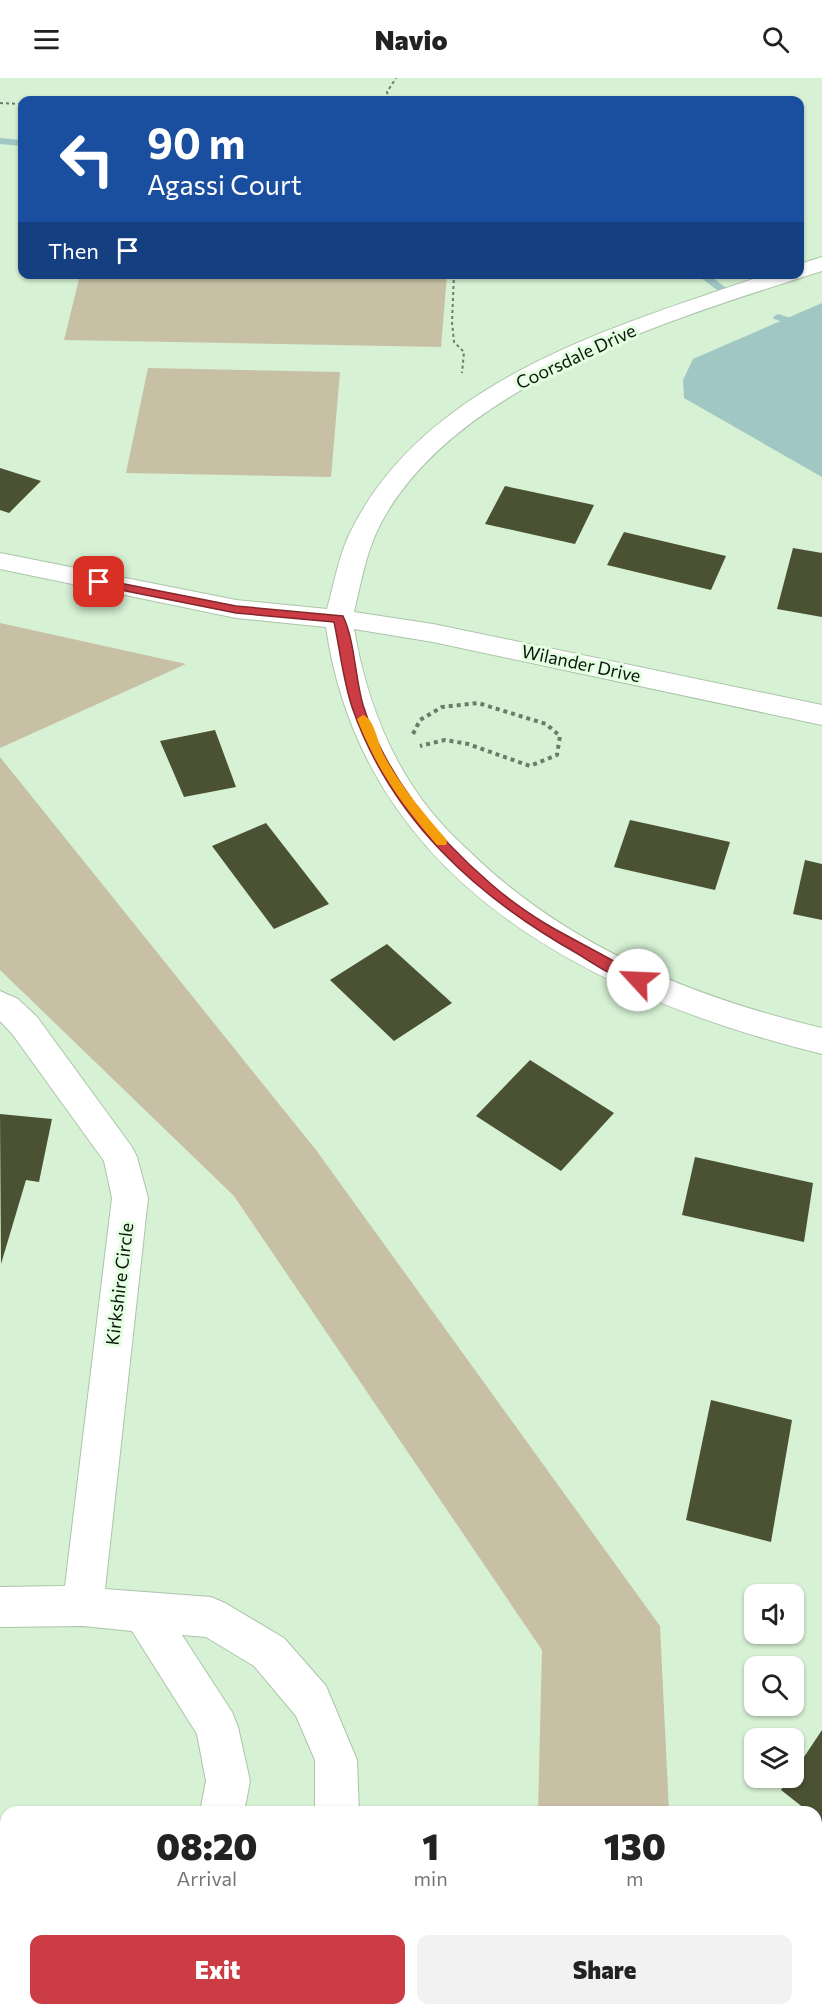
<!DOCTYPE html>
<style>
body{margin:0;font-family:Commissioner,sans-serif;background:#f2f2f2;color:#222;height:100vh;display:flex;flex-direction:column;font-size:22px;white-space:nowrap}
*{box-sizing:border-box;margin:0}
p{font-size:20px;color:#767676}
.icon{flex:none;width:33px;height:33px;fill:none;stroke:currentColor;stroke-width:2;stroke-linecap:round;stroke-linejoin:round}
.map{position:relative;flex:1;overflow:hidden}
.side{position:absolute;left:0px;top:1728px;width:822px;height:210px;display:flex;flex-direction:column;background:#fff;border-radius:18px 18px 0 0;box-shadow:0 2px 4px #0004}
.side>*{flex:none}
.banner{position:absolute;left:18px;top:18px;width:786px;height:183px;border-radius:12px;box-shadow:0 2px 4px #0004;background:#1a4fa0;color:#fff;overflow:hidden}
.controls{position:absolute;left:744px;top:1506px;display:grid;gap:12px}
.controls a{display:grid;place-items:center;width:60px;height:60px;border-radius:12px;background:#fff;box-shadow:0 2px 4px #0004;font-size:30px}
.pin{position:absolute;display:grid;place-items:center;width:51px;height:51px;color:#fff;margin:-26px;border-radius:12px;box-shadow:0 3px 9px #0006}
.me{position:absolute;width:66px;margin:-33px;rotate:295deg;stroke-linejoin:round;filter:drop-shadow(0 0 4px #0008)}
.turn{display:flex;align-items:center;gap:21px;height:126px;padding:0 30px;font-size:27px}
.turn .icon{width:78px;height:78px;stroke-width:2.5}
.turn b{display:block;font-size:42px;line-height:51px}
.then{display:flex;align-items:center;height:57px;padding:0 30px;background:#0003;gap:12px;font-size:22px}
.eta{display:flex;justify-content:space-evenly;align-items:center;height:102px;text-align:center}
.eta b{font-size:36px;font-weight:800;line-height:42px}
.primary-button{display:flex;gap:12px;margin-top:auto;padding:12px 30px}
.primary-button a{flex:1;height:69px;border-radius:12px;background:#cc3c44;color:#fff;font-size:24px;font-weight:800;line-height:69px;text-align:center}
.primary-button a+a{background:#f2f2f2;color:#222}
header{display:flex;justify-content:space-between;align-items:center;height:78px;padding:0 30px;background:#fff;font-size:27px;font-weight:800}
.map>svg:first-child{display:block}
</style>
<header><svg class="icon" aria-label="menu" viewBox="0 0 24 24"><path d="M4 6h16M4 12h16M4 18h16"/></svg>Navio<svg class="icon" aria-label="search" viewBox="0 0 24 24"><circle cx="10" cy="10" r="6"/><path d="M15 15l6 6"/></svg></header>
<div class="map">
<svg width="822" height="1938" viewBox="0 0 822 1938">
<rect width="100%" height="100%" fill="#d6f1d4"/>
<path fill="#c8c0a5" d="M80,197H447L441,269L64,262Z
M148,290L340,294L331,399L126,395Z
M0,545L186,586L0,670Z
M0,679L316,1072L660,1548L669,1734H538L542,1572L234,1118L0,892Z"/>
<path fill="#a1c7c4" d="M822,225V399L684,320L683,302L693,281Z"/>
<g fill="none" stroke-linecap="round" stroke-linejoin="round">
<path fill="#a1c7c4" fill-rule="evenodd" d="M0,60L22,62V68L0,66Z
M696,196H708L730,213L721,215Z
M778,236L822,250V256L774,241L773,239Z"/>
</g>
<path fill="#4b5233" d="M0,390L41,403L9,435L0,432Z
M505,408L594,427L575,466L485,446Z
M624,454L726,478L711,512L607,487Z
M793,470L822,475V539L777,531Z
M215,652L236,709L184,719L160,663Z
M630,742L730,764L715,812L614,789Z
M266,745L329,826L274,851L212,768Z
M805,782L822,786V842L793,836Z
M387,866L452,925L394,963L330,902Z
M530,982L614,1035L561,1093L476,1038Z
M0,1036L52,1041L39,1104L26,1102L1,1186Z
M695,1079L813,1105L804,1164L682,1137Z
M711,1322L792,1342L771,1464L686,1442Z
M822,1652V1744L816,1740V1734H809L781,1712L789,1700H794V1694Z"/>
<g fill="none" stroke-linecap="round" stroke-linejoin="round">
<g stroke="#acc5a9" stroke-width="2">
<path id="minor" d="M822,179V193C679,239 454,304 380,447C366,474 361,505 354,534L433,546L822,627V647L433,564L354,551C363,604 381,659 410,704C426,730 447,753 469,773C566,868 692,919 822,950V976C595,920 363,806 326,549L236,540L0,491V475L236,522L327,531C334,507 338,480 349,457C423,301 617,248 768,196H800V186Z
M0,913L18,921L37,939L132,1069L137,1079L148,1120L105,1511L211,1519L225,1525L284,1560L326,1608L357,1682L359,1734H315V1682L296,1638L254,1588L206,1559L182,1557L232,1634L238,1649L250,1703L244,1734H200L206,1703L197,1656L132,1553L83,1548L0,1549V1509L65,1508L112,1120L104,1083L13,957L0,943Z
M344,1932H392L394,1938H346Z"/>
</g>
<g stroke="#acc5a9" stroke-width="2">
<path id="major" d="M6,1911V1932H157L159,1938H0V1913Z"/>
</g>
<path stroke="#6b7c6a" stroke-width="2" stroke-dasharray="3 3" stroke-linecap="butt" d="M389,22L387,14L396,0
M0,25L22,26
M454,196L452,244L454,264L464,274L462,295"/>
<path stroke="#6b7c6a" stroke-width="4" stroke-dasharray="4 4" stroke-linecap="butt" d="M413,656L420,642L442,629L478,625L546,646L560,658L557,677L530,688L468,666L445,662L420,668"/>
<use href="#minor" fill="#fff" fill-rule="evenodd"/>
<use href="#major" fill="#fff" fill-rule="evenodd"/>
</g>
<path fill="#cc3c44" stroke="#85272c" stroke-width="1.5" d="M99,501L236,528L343,538C355,563 355,600 363,627C385,697 436,759 491,806C508,821 528,835 546,846C560,855 641,896 645,902L643,905C629,910 591,884 578,876C477,819 391,742 352,629C343,602 340,572 334,544L236,535L96,507L94,504Z"/>
<path fill="#f59e0b" d="M363,637C375,641 378,667 384,677C400,708 423,734 446,761L447,764L446,767H437C400,724 378,693 357,641Z"/>
<g text-anchor="middle" stroke-width="6" stroke-linejoin="round" paint-order="stroke">
<g font-size="18" fill="#0c150b" stroke="#e3fee1">
<text transform="translate(576 279) rotate(-25)" y="6">Coorsdale Drive</text>
<text transform="translate(581 586) rotate(12)" y="6">Wilander Drive</text>
<text transform="translate(120 1206) rotate(-83)" y="6">Kirkshire Circle</text>
</g>
</g>
</svg>
<div class="controls">
<a><svg class="icon" aria-label="sound" viewBox="0 0 24 24"><path d="M4 9h4l5-4v14l-5-4H4zM17 9q2 3 0 6"/></svg></a>
<a><svg class="icon" aria-label="search" viewBox="0 0 24 24"><circle cx="10" cy="10" r="6"/><path d="M15 15l6 6"/></svg></a>
<a><svg class="icon" aria-label="layers" viewBox="0 0 24 24"><path d="M12 4l9 5-9 5-9-5zM3 14l9 5 9-5"/></svg></a>
</div>
<div class="pin" style="left:99px;top:504px;background:#d93025"><svg class="icon" aria-label="arrive" viewBox="0 0 24 24"><path d="M6 21V4h12l-3 4 3 4H6"/></svg></div>
<svg class="me" style="left:638px;top:902px" viewBox="-20 -20 40 40"><circle r="19" fill="#fff"/><path d="M0-13L10 11 0 6-10 11z" fill="#cc3c44"/></svg>
<div class="banner">
<div class="turn"><svg class="icon" aria-label="left" viewBox="0 0 24 24"><path d="M17 20v-9H6M10 6l-5 5 5 5"/></svg><div><b>90 m</b>Agassi Court</div></div>
<div class="then">Then<svg class="icon" aria-label="arrive" viewBox="0 0 24 24"><path d="M6 21V4h12l-3 4 3 4H6"/></svg></div>
</div>
<section class="side">
<div class="eta">
<div><b>08:20</b><p>Arrival</p></div>
<div><b>1</b><p>min</p></div>
<div><b>130</b><p>m</p></div>
</div>
<div class="primary-button"><a>Exit</a><a>Share</a></div>
</section>
</div>
